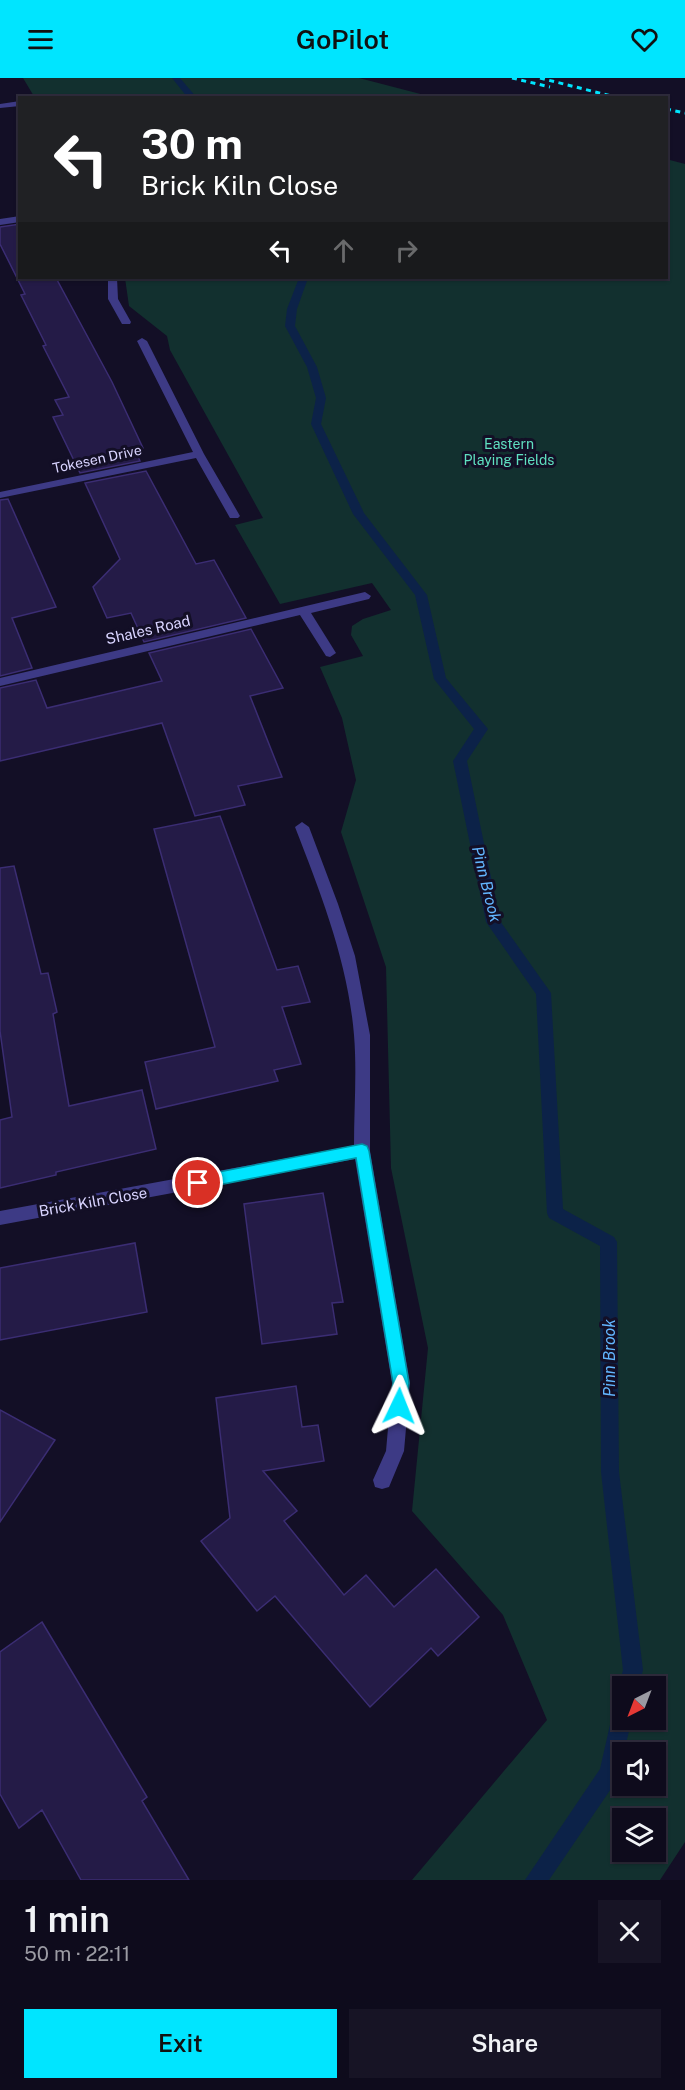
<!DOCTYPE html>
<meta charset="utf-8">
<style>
body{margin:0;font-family:"Public Sans",sans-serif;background:#171425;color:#f1f3f6;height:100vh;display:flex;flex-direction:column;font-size:22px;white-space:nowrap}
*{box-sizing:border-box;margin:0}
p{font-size:20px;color:#9b9ba3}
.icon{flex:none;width:33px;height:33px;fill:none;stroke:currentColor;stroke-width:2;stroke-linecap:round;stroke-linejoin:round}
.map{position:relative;height:1802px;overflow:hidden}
.side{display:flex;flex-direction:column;background:#0e0b1c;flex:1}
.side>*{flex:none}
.guide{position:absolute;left:18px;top:18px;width:650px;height:183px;border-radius:0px;box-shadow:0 2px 4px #0004,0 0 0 2px #2e2b3b;background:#202124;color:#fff;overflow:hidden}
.needle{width:39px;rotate:222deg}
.buttons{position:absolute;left:612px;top:1598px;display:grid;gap:12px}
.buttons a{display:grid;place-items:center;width:54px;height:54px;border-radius:0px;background:#0e0b1c;box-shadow:0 2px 4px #0004,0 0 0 2px #2e2b3b;font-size:30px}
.pin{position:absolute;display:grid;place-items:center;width:51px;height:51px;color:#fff;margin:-26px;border:3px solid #fff;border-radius:50%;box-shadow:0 2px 6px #0007}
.me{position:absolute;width:66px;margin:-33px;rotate:2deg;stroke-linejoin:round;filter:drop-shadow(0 0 4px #0008)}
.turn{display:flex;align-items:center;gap:21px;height:126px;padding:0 24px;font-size:27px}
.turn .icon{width:78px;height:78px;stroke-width:2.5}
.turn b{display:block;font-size:42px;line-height:51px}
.lanes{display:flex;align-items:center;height:57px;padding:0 24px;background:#0003;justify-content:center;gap:30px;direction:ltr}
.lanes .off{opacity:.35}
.round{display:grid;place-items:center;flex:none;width:63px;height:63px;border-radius:0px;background:#171425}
.summary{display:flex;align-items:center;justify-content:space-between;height:102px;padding:0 24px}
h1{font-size:36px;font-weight:600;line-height:45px}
.action{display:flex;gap:12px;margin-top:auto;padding:12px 24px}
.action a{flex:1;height:69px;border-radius:0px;background:#00e5ff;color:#111;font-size:24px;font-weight:600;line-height:69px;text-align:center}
.action a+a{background:#171425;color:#f1f3f6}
header{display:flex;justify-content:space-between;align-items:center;height:78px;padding:0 24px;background:#00e5ff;color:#111;font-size:27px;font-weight:600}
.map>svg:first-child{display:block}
</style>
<header><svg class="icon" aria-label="menu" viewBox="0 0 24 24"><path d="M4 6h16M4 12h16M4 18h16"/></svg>GoPilot<svg class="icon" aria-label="heart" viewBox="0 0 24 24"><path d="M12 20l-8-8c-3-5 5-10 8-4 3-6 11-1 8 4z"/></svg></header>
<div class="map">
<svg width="685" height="1802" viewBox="0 0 685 1802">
<rect width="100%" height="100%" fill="#130f26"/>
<path fill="#12302f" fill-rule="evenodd" d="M23,0H359L432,19L35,20Z
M666,81L685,86V1764L660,1802H412L547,1642L503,1537L412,1433L428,1270L391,1090L386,889L341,754L356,702L342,640L320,589L363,578L351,557L352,548L363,541L391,532L372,505L280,526L235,447L263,440L170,272L167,258L129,228L125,200H666ZM622,1608H656V1641H622ZM622,1674H656V1707H622ZM622,1740H656V1773H622Z"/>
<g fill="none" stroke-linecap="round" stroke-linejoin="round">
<path fill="#0c2248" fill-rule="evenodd" d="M172,0H180L197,20H188Z
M299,200H308L297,231L295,248L317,289L326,320L321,346L364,435L427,517L446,600L488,651L467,683L500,843L551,915L563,1131L614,1159L617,1164L619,1394L643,1592L639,1608H622V1616L619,1608L623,1592L601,1394L600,1168L549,1140L547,1135L536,916L486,844L453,683L474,651L434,601L415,517L353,436L311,346L316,320L307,289L285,248L287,231Z
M622,1628V1641H632L617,1702L549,1802H525L600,1691L612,1638L615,1631Z"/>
</g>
<path fill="#241b47" stroke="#3b2d73" stroke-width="1.5" d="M20,146V200H56L112,304L143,370L135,372L140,383L80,395L53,339L63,337L55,322L69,319L43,268L46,267L21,217L25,216L0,166V149Z
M146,393L196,486L214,482L246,540L144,564L131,535L107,540L93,509L120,481L85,405Z
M8,421L56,529L12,540L32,590L0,598V422Z
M251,551L283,610L250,618L282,699L238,708L245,727L195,738L162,645L0,683V610L36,602L47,630L90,620L162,603L149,575Z
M220,738L277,892L298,888L310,924L282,929L301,986L274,992L278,1003L156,1031L145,984L215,969L154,751Z
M14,788L41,896L48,895L57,934L53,936L69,1028L142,1012L156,1071L56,1094V1097L0,1110V1042L12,1039L0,953V790Z
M323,1115L343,1224L332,1225L337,1256L262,1266L244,1126Z
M135,1165L147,1234L0,1262V1190Z
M296,1308L302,1349L318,1347L324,1383L263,1393L297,1433L284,1443L344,1517L366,1497L394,1529L436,1491L479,1539L438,1578L431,1570L370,1629L275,1518L257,1533L201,1463L230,1440L216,1320Z
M0,1332L55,1362L0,1444Z
M42,1544L147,1719L142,1723L189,1802H81L42,1732L19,1750L0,1716V1574Z"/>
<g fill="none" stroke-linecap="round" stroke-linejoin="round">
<path fill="#3d3a85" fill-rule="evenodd" d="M20,23V28L0,30V26Z
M20,138V144L0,147V141Z
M108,200H117L118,221L131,244L130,246H122L108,221Z
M142,260L147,263L204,376L240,438L238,440H230L196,380L0,420V414L193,374L137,263Z
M365,514L371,518L369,521L311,535L336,575L330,579L326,578L300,537L0,608V600Z
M302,744L309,749L338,826L355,878L370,957V1073L410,1305L404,1373L389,1409L382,1411L375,1409L373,1402L386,1373L392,1305L355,1081L0,1147V1133L354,1068C354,1031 357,994 354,957C348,884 321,816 295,749Z"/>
<path stroke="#00e5ff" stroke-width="3" stroke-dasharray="5 4.5" stroke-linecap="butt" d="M512,0L550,9
M540,0L619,20
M666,31L685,35"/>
</g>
<path fill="#00e5ff" stroke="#0095a6" stroke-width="1.5" d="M362,1066L367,1068L369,1073L409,1305L405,1333L399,1336L393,1333L390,1328L393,1305L356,1080L198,1111L192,1109L190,1105L192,1100L198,1098Z"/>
<g text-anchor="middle" stroke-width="6" stroke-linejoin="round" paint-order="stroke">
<g font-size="14" fill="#5fe0c0" stroke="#130f26">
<text x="509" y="371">Eastern<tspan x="509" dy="16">Playing Fields</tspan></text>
</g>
<g font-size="14" fill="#d9d4ff" stroke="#130f26">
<text transform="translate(97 381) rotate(-12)" y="5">Tokesen Drive</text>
</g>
<g font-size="15" fill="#d9d4ff" stroke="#130f26">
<text transform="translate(148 552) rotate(-13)" y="5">Shales Road</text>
<text transform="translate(93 1124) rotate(-10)" y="5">Brick Kiln Close</text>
</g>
<g font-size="16" font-style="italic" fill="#62b6ff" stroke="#130f26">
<text transform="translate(487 806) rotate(76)" y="6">Pinn Brook</text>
<text transform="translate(609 1280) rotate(-90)" y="6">Pinn Brook</text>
</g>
</g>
</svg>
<div class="buttons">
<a><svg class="needle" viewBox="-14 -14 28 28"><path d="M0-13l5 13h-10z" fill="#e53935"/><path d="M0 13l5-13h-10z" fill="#9b9ba3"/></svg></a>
<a><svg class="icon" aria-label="sound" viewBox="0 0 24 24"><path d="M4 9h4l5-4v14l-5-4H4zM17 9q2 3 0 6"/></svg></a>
<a><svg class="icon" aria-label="layers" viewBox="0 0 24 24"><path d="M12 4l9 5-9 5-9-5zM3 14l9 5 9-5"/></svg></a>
</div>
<div class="pin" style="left:198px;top:1105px;background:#d93025"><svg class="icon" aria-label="arrive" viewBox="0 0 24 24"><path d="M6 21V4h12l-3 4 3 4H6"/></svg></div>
<svg class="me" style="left:399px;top:1328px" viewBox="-20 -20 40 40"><path d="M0-17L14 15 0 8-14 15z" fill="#00e5ff" stroke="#fff" stroke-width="4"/></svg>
<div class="guide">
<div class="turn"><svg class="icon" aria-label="left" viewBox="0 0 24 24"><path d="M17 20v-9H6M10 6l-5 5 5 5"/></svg><div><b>30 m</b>Brick Kiln Close</div></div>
<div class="lanes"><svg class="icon" aria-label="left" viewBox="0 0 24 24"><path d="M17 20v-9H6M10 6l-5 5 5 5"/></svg><svg class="icon off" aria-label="ahead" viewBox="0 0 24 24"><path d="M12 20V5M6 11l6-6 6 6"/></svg><svg class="icon off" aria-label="right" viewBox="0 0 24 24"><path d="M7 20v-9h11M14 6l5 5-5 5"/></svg></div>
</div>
</div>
<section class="side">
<div class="summary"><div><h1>1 min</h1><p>50 m · 22:11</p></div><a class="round"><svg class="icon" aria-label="close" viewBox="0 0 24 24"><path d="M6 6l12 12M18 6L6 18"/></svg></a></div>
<div class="action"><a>Exit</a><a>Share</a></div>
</section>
